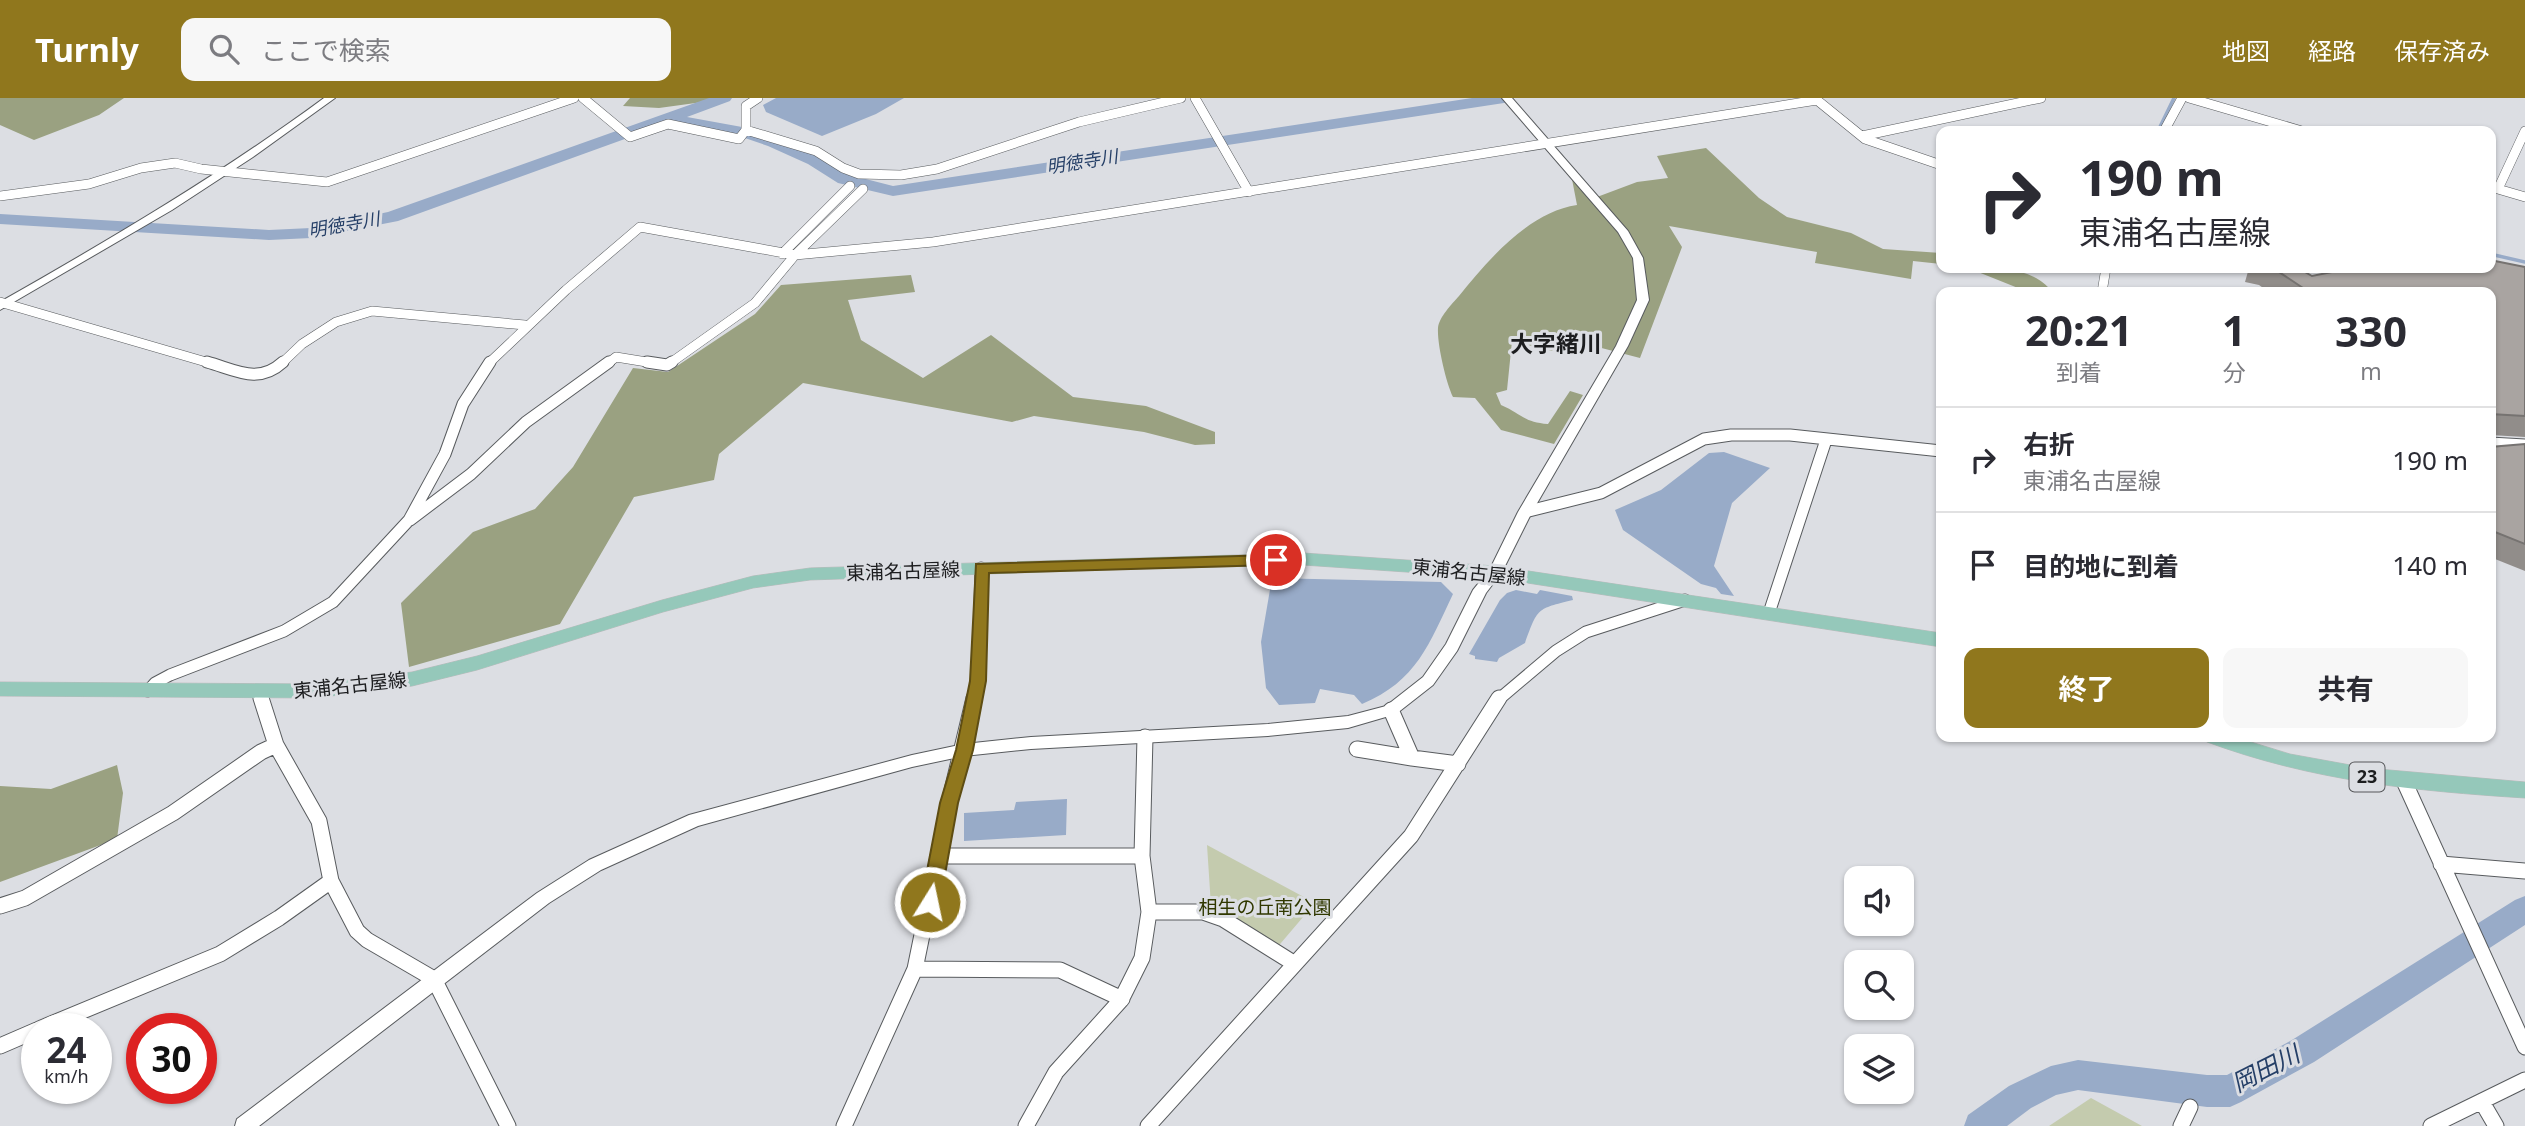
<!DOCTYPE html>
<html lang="ja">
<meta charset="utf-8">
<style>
body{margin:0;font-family:"Noto Sans","Noto Sans JP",sans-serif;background:#f7f7f7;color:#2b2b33;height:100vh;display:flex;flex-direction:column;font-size:26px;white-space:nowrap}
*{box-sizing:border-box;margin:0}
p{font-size:23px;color:#7c7c81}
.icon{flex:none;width:38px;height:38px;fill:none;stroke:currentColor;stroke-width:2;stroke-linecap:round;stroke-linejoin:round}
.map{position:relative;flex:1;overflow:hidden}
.drawer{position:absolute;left:1936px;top:189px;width:560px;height:455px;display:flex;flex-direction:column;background:#fff;border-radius:14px;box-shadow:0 2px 5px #0004}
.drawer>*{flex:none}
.guide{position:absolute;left:1936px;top:28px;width:560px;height:147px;border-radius:14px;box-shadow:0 2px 5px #0004;background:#fff;color:#2b2b33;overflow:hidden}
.controls{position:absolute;left:1844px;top:768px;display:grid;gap:14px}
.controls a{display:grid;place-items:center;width:70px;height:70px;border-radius:14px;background:#fff;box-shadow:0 2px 5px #0004;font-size:35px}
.speed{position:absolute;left:21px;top:915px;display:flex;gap:14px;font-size:35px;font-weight:700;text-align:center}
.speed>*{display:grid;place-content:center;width:91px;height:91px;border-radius:50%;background:#fff;box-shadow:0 2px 5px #0004;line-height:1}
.speed small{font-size:18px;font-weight:400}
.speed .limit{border:10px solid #d22;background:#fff;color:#111}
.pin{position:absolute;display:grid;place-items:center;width:60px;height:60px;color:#fff;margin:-30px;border:4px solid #fff;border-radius:50%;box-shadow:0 2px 7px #0007}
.me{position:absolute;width:77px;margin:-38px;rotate:10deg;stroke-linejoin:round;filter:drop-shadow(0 0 5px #0008)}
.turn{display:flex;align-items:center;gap:24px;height:147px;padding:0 28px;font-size:32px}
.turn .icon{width:91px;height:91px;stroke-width:2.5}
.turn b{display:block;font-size:49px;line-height:60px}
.eta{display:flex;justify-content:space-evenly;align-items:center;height:119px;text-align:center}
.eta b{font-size:42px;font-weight:700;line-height:49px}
.primary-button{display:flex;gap:14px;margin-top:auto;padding:14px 28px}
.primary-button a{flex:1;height:80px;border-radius:14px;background:#90771d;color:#fff;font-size:28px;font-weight:700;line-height:80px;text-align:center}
.primary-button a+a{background:#f7f7f7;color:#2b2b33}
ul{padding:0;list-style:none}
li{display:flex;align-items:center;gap:21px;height:105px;padding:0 28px;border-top:2px solid #e1e1e2}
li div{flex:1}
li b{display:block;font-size:26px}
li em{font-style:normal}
header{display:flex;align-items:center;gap:42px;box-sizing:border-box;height:98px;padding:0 35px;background:#90771d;color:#fff}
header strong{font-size:33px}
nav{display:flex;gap:38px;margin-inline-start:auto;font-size:24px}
.search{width:490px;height:63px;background:#f7f7f7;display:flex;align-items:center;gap:18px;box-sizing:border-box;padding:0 24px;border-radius:14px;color:#7c7c81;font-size:26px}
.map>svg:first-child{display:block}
</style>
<header>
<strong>Turnly</strong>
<div class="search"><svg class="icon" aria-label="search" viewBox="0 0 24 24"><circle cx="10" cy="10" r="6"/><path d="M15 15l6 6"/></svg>ここで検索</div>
<nav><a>地図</a><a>経路</a><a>保存済み</a></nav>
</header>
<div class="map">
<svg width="2525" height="1028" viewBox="0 0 2525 1028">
<rect width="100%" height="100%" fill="#dcdee3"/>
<path fill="#c4cbae" d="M1207,747L1315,805L1275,852L1227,815L1211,808Z
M2091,1000L2142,1028H2049Z"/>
<path fill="#9aa181" d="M0,0H124L99,17L34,42L0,27Z
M630,0H732L659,10L623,8Z
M1706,50L1759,100L1787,119L1851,135L1883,151L1941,155V166L1913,163L1911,181L1815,165L1817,154L1669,128L1682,149L1640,260L1563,240L1552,253L1512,243L1507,292L1496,295L1501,307C1522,316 1523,324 1548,326L1570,293L1583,297L1554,346L1501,332L1475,300L1453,299C1446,284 1437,246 1438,230C1439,219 1452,206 1459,198C1488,162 1529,114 1577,107L1571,76L1597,99L1637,84L1668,80L1657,58Z
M1968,170C1997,170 2027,168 2049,190L2045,194H2028Z
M911,177L915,194L848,202L861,242L923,280L991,237L1073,299L1146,308L1215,334V346L1195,347L1144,334L1034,318L1012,324L803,285L719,356L714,382L634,399L560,526L409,569L401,505L473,434L535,411L573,369L633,270L668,274L755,216L781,187Z
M117,667L123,695L117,741L0,784V688L51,691Z"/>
<path fill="#98abc8" d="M776,0H904L876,16L822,38L766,14L763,7Z
M1724,354L1770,370L1732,405L1714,468L1734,498L1721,496L1716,490L1701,486L1623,432L1615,412L1661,392L1709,355Z
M1272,480L1441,484L1453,496C1429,546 1417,583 1362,606L1354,597L1320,591L1315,605L1279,607L1266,590L1261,544Z
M1516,492L1537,496L1540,492L1572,498L1573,502C1536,511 1538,510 1525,545L1499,560L1497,564L1475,561V558L1469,556L1500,502L1507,495Z
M1067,701L1066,737L964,743V715L1014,712L1016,704Z"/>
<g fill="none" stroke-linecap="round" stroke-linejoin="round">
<path stroke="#98abc8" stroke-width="3.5" d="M2158,33L2174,0
M2490,156L2525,164"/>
<path fill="#98abc8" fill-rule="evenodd" d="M709,0H732L730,3L687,19L742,29L780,40L820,58L850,77L893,88L1472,0H1512L1504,5L893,98L838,85L808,66L768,48L739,38L669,25L398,123L311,140L269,142L0,126V116L269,132L311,130L388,114Z
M2525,798V827L2314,964L2241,1004L2230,1009H2207L2078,992L2056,997L2031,1010L2007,1028H1964L1968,1017L2009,988L2051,968L2078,962L2207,977H2227L2292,942L2515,802Z"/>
<g stroke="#585b5e" stroke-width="10">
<path id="minor-far2" d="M583,0L630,39L668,26L739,41L746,32V8L758,0
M1195,0L1249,94
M2189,0L2302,33
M746,32L816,53L843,70L859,76L901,77L937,71L1079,24L1181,0
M2164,33L2182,0
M1862,38L2041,0
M2491,89L2525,99
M2498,91L2525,33
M0,98L89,86L141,70L175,65L201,71L327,84L574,0
M782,156L850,88
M2102,194L2106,170
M0,204L213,266
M281,266L302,246L336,224L372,213L525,227
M488,266L566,192L640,129L795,157L933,144L1817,2L1865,41L1941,67
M607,266L616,259L659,266
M669,266L755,205L795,157L863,91"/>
</g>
<g stroke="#585b5e" stroke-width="13">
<path id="minor-far1" d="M207,264C236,272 258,287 283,264
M647,264L667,267L672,264
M2490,345L2525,347
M1525,414L1601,395L1704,341L1731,337H1790L1941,353
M410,422L471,376L526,324L609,264
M1769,515L1826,342
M148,593L155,585L170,577L284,533L333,504L409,422L445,356L463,306L490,264
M259,595L261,602
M974,602L978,583L981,470
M1498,602L1556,553L1586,534L1685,502"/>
</g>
<g stroke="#585b5e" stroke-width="17">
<path id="minor" d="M261,600L276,647L319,723L331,783L357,833L367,842L434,881L508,1028
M1391,612L1412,660L1458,666
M1357,651L1412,660
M2404,683L2525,949
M939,758H1142
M2441,766L2525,773
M0,808L25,800L173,715L261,654L276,647
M1149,814H1203L1223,821L1295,866
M915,871L1060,872L1122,901
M39,931L220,856L279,820L331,783
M0,948L37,932
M2482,1004L2496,1028
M844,1028L915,871L949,705L974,600
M1026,1028L1056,974L1121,902L1142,860L1149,814L1142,758L1145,639
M1148,1028L1411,738L1499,600
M2181,1028L2190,1009
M2431,1028L2525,982"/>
</g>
<g stroke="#585b5e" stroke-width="2">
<path id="tertiary" d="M324,0H335L253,59L172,112L0,212V204C111,141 221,76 324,0Z
M1502,0H1512L1628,133L1643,160L1649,202L1628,248L1532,414L1502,474L1486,495L1457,553L1433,587L1396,616L1348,630L1268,638L1031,651L964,658L912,669L698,728L601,772L549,805L259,1028H235L237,1021L537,795L589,762L689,717L912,657L964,646L1031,639L1268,626L1348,618L1386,608L1423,579L1446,546L1473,492L1490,471L1518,414L1616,248L1637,202L1633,160L1618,134Z"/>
</g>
<g stroke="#bbbbbc" stroke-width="1">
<path id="primary" d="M1303,455L1495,468L1941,535V549L1495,480L1303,467L1133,471L810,482L753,490L663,514L477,572L412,588L315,600L0,598V584L315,586L412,574L477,558L662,502L753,478L810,470Z
M2205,639H2235L2290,656L2367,670L2525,684V700C2414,693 2313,683 2207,644Z"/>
</g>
<use href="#minor-far2" stroke="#fff" stroke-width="9"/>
<use href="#minor-far1" stroke="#fff" stroke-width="11"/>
<use href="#minor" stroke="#fff" stroke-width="15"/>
<use href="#tertiary" fill="#fff" fill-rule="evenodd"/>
<use href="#primary" fill="#95c8ba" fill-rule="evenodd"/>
</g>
<path fill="#918d8a" d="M2525,169V339L2490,337V194H2269L2259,187L2245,184L2249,170H2298L2312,178Z
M2525,346V473L2490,459V349Z"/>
<path fill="#a9a4a1" stroke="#767371" stroke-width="2" d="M2490,162L2525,169V318L2490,316V194H2309L2273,170H2298L2312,178L2352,170H2490Z
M2525,346V446L2490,432V349Z"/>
<path fill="#90771d" stroke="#5e4d13" stroke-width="2" d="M1276,457L1283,462L1276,467L989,475L986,583L973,652L958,705L940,804L937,810L930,812L924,810L921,804L940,705L956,652L970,583L976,466Z"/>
<g text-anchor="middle" stroke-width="6" stroke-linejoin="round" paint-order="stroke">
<g font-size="18" font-style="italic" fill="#253f67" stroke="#dcdee3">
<text transform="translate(1082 64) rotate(-9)" y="6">明徳寺川</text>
<text transform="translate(344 127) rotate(-10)" y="6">明徳寺川</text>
</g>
<rect fill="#dcdee3" stroke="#56575a" stroke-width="2" x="2349.5" y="664.5" width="35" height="29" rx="5"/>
<g font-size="18" font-weight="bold" fill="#1c1d1f">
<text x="2367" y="685">23</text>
</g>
<g font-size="19" fill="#1c1d1f" stroke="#dcdee3">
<text transform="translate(903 473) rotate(-2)" y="7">東浦名古屋線</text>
<text transform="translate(1469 474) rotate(6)" y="7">東浦名古屋線</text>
<text transform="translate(350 587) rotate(-6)" y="7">東浦名古屋線</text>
</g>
<g font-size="19" fill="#303800" stroke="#dcdee3">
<text x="1265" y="816">相生の丘南公園</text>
</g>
<g font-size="23" font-weight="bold" fill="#1c1d1f" stroke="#dcdee3">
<text x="1556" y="254">大字緒川</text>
</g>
<g font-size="24" font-style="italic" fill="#253f67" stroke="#dcdee3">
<text transform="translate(2266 971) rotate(-27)" y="8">岡田川</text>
</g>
</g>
</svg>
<div class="controls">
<a><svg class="icon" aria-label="sound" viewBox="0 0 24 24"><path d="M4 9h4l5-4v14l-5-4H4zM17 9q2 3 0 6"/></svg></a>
<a><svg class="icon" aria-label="search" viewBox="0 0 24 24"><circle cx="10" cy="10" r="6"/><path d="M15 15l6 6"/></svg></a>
<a><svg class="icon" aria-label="layers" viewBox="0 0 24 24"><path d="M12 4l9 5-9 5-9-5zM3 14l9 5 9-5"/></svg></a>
</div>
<div class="speed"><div>24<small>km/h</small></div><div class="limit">30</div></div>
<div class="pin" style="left:1276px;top:462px;background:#d93025"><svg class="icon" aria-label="arrive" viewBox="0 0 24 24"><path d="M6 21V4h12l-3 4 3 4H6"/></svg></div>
<svg class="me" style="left:930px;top:804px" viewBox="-20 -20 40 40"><circle r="17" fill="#90771d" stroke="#fff" stroke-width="3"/><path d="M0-11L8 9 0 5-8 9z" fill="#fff"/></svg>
<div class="guide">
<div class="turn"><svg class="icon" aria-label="right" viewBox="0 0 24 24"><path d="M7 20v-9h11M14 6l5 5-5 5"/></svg><div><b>190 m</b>東浦名古屋線</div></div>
</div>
<section class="drawer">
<div class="eta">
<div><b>20:21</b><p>到着</p></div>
<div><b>1</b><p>分</p></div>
<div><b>330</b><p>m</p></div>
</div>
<ul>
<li><svg class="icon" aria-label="right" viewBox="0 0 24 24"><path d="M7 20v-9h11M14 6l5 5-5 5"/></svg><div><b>右折</b><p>東浦名古屋線</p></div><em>190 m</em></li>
<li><svg class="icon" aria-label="arrive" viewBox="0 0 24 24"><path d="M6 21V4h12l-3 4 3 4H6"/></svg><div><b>目的地に到着</b></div><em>140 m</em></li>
</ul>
<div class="primary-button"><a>終了</a><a>共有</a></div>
</section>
</div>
